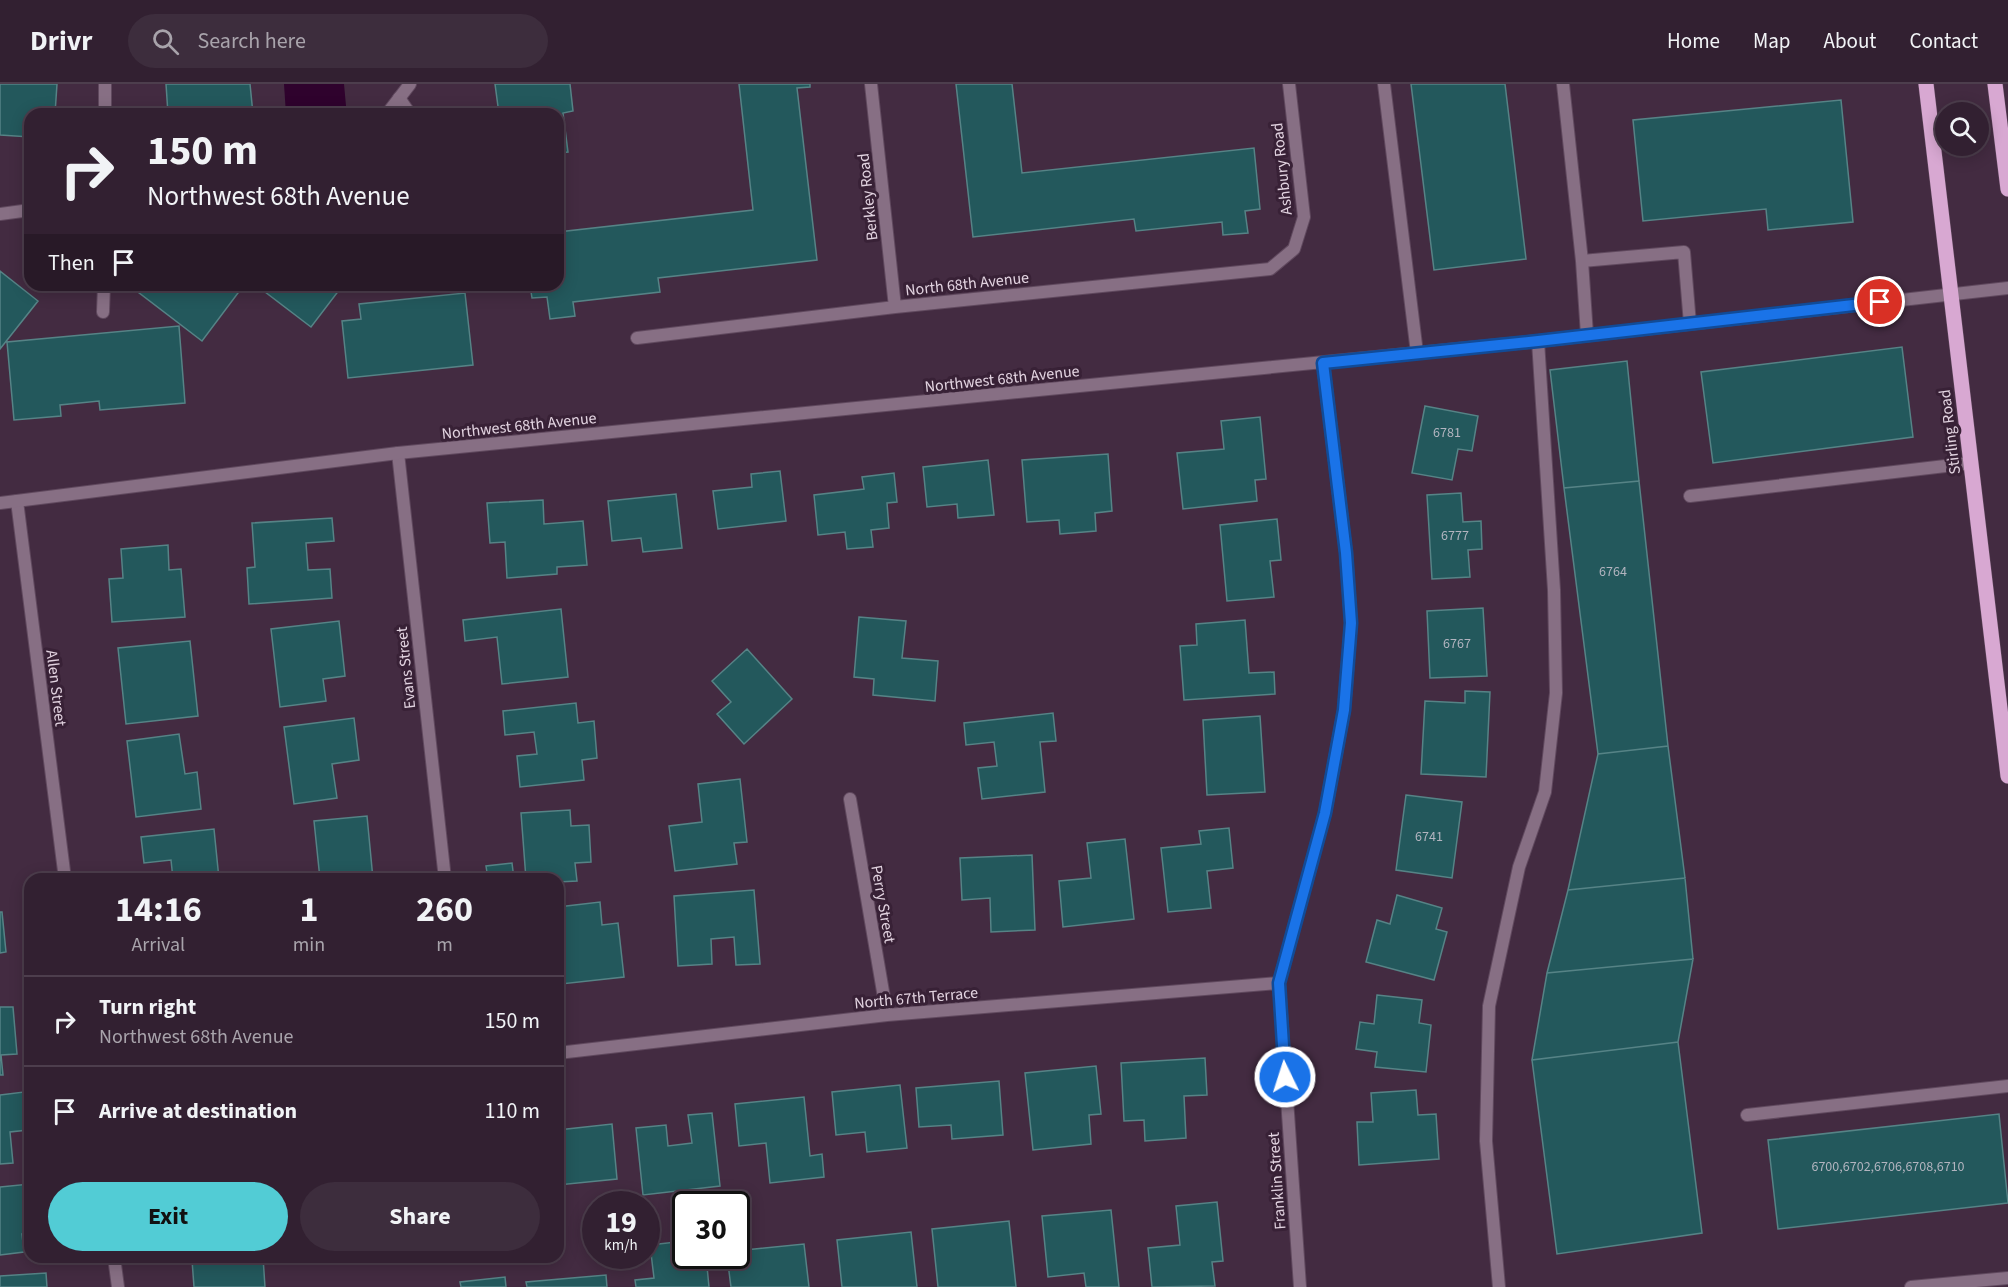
<!DOCTYPE html>
<style>
body{margin:0;font-family:"Source Sans 3",sans-serif;background:#3d2d3d;color:#f1f3f6;height:100vh;display:flex;flex-direction:column;font-size:22px;white-space:nowrap}
*{box-sizing:border-box;margin:0}
p{font-size:20px;color:#a8a3ab}
.icon{flex:none;width:33px;height:33px;fill:none;stroke:currentColor;stroke-width:2;stroke-linecap:round;stroke-linejoin:round}
.map{position:relative;flex:1;overflow:hidden}
.details{position:absolute;left:24px;top:789px;width:540px;height:390px;display:flex;flex-direction:column;background:#322031;border-radius:18px;box-shadow:0 3px 15px #0003,0 0 0 2px #4d3e4d}
.details>*{flex:none}
.guide{position:absolute;left:24px;top:24px;width:540px;height:183px;border-radius:18px;box-shadow:0 3px 15px #0003,0 0 0 2px #4d3e4d;background:#322031;color:#f1f3f6;overflow:hidden}
.tools{position:absolute;left:1935px;top:18px;display:grid;gap:12px}
.tools a{display:grid;place-items:center;width:54px;height:54px;border-radius:50%;background:#322031;box-shadow:0 3px 15px #0003,0 0 0 2px #4d3e4d;font-size:30px}
.speed{position:absolute;left:582px;top:1107px;display:flex;gap:12px;font-size:30px;font-weight:700;text-align:center}
.speed>*{display:grid;place-content:center;width:78px;height:78px;border-radius:50%;background:#322031;box-shadow:0 3px 15px #0003,0 0 0 2px #4d3e4d;line-height:1}
.speed small{font-size:15px;font-weight:400}
.speed .limit{border:3px solid #111;border-radius:9px;background:#fff;color:#111}
.pin{position:absolute;display:grid;place-items:center;width:51px;height:51px;color:#fff;margin:-26px;border:3px solid #fff;border-radius:50%;box-shadow:0 2px 6px #0007}
.me{position:absolute;width:66px;margin:-33px;rotate:356deg;stroke-linejoin:round;filter:drop-shadow(0 0 4px #0008)}
.turn{display:flex;align-items:center;gap:21px;height:126px;padding:0 24px;font-size:27px}
.turn .icon{width:78px;height:78px;stroke-width:2.5}
.turn b{display:block;font-size:42px;line-height:51px}
.then{display:flex;align-items:center;height:57px;padding:0 24px;background:#0003;gap:12px;font-size:22px}
.eta{display:flex;justify-content:space-evenly;align-items:center;height:102px;text-align:center}
.eta b{font-size:36px;font-weight:700;line-height:42px}
.primary-button{display:flex;gap:12px;margin-top:auto;padding:12px 24px}
.primary-button a{flex:1;height:69px;border-radius:36px;background:#52ccd5;color:#111;font-size:24px;font-weight:700;line-height:69px;text-align:center}
.primary-button a+a{background:#3d2d3d;color:#f1f3f6}
ul{padding:0;list-style:none}
li{display:flex;align-items:center;gap:18px;height:90px;padding:0 24px;border-top:2px solid #4d3e4d}
li div{flex:1}
li b{display:block;font-size:22px}
li em{font-style:normal}
header{display:flex;align-items:center;gap:36px;box-sizing:border-box;height:84px;padding:0 30px;background:#322031;border-bottom:2px solid #4d3e4d}
header strong{font-size:28px}
nav{display:flex;gap:33px;margin-inline-start:auto;font-size:21px}
.search{width:420px;height:54px;background:#3d2d3d;display:flex;align-items:center;gap:15px;box-sizing:border-box;padding:0 21px;border-radius:33px;color:#a8a3ab;font-size:22px}
.map>svg:first-child{display:block}
</style>
<header>
<strong>Drivr</strong>
<div class="search"><svg class="icon" aria-label="search" viewBox="0 0 24 24"><circle cx="10" cy="10" r="6"/><path d="M15 15l6 6"/></svg>Search here</div>
<nav><a>Home</a><a>Map</a><a>About</a><a>Contact</a></nav>
</header>
<div class="map">
<svg width="2008" height="1203" viewBox="0 0 2008 1203">
<rect width="100%" height="100%" fill="#432b41"/>
<path fill="#2f022d" d="M284,0H344L346,22L334,30H286Z"/>
<path fill="#23585c" stroke="#568386" stroke-width="1.5" d="M0,0H57L55,30H30V53L0,51Z
M166,0H250L253,30H168Z
M495,0H570L573,27L563,29L568,68L558,69V30H499Z
M739,0H810V3L797,4L817,176L658,194L660,208L573,218L575,232L550,235L547,213L532,214L530,201H558V148L753,126Z
M956,0H1012L1022,89L1254,64L1260,125L1245,127L1248,149L1223,151L1222,138L1136,147L1134,135L973,153Z
M1411,0H1505L1526,175L1434,186Z
M1841,16L1853,138L1768,146L1766,125L1643,137L1633,36Z
M0,187L38,217L0,265Z
M143,201H244L202,257L138,208Z
M256,201H343L311,243Z
M465,209L473,281L348,294L342,237L361,235L359,220Z
M179,242L185,319L100,326L99,317L60,321L61,332L14,336L7,258Z
M1902,263L1913,353L1713,379L1701,288Z
M1627,277L1639,397L1564,404L1550,286Z
M1425,322L1478,332L1472,367L1458,365L1452,396L1412,389Z
M1260,333L1266,395L1255,396L1257,417L1183,425L1177,369L1224,365L1221,337Z
M1108,370L1112,427L1095,429L1096,447L1060,450L1059,436L1027,438L1022,376Z
M988,376L994,431L958,434L957,420L927,423L923,383Z
M780,387L786,437L718,445L713,407L752,403L751,390Z
M894,389L897,418L887,419L889,444L871,446L873,463L847,465L845,448L818,451L814,411L864,405L862,393Z
M1639,397L1668,662L1598,670L1564,404Z
M1461,409L1463,438L1481,437L1482,465L1468,466L1470,493L1432,495L1427,411Z
M676,410L682,464L643,468L641,454L612,457L608,417Z
M543,416L544,440L583,437L587,481L557,483V490L507,494L505,458L490,459L487,419Z
M332,434L334,457L306,459L308,486L330,485L332,514L249,520L247,484L255,483L252,439Z
M1277,435L1281,476L1270,477L1274,513L1227,517L1220,441Z
M168,461L169,486L181,485L185,533L112,538L109,495L123,494L121,465Z
M1483,524L1487,592L1430,594L1427,527Z
M561,525L568,593L502,600L497,553L465,557L463,536Z
M859,533L906,537L902,574L938,577L935,617L873,611L874,595L854,593Z
M1245,536L1249,589L1274,588L1275,610L1184,616L1180,562L1197,561L1196,540Z
M339,537L345,592L323,595L326,617L280,623L271,545Z
M190,557L198,632L126,640L118,564Z
M747,565L792,615L744,660L717,630L731,618L712,597Z
M1465,607L1490,608L1486,693L1421,690L1425,617L1465,619Z
M576,619L578,639L594,637L597,674L582,676L584,696L520,703L517,672L537,670L534,648L505,651L503,627Z
M1053,629L1056,657L1040,658L1045,708L982,715L978,684L997,682L994,658L966,661L964,639Z
M1260,632L1265,708L1207,711L1203,636Z
M354,634L359,676L332,680L337,714L294,720L284,643Z
M179,650L185,690L197,688L201,725L136,733L127,657Z
M1668,662L1685,794L1568,806L1598,670Z
M740,695L747,758L734,759L737,780L675,787L669,742L702,738L698,700Z
M1406,711L1462,718L1452,794L1396,786Z
M570,726L571,742L589,741L591,778L575,779L577,797L558,798V795H526L521,729Z
M367,732L373,795H320L314,737Z
M1229,744L1233,784L1207,787L1211,824L1168,828L1161,764L1201,760L1199,747Z
M214,745L219,795H173L171,776L144,779L141,753Z
M1125,755L1134,835L1063,843L1059,797L1091,794L1087,759Z
M1032,771L1035,846L991,848L990,814L962,816L960,774Z
M512,779L514,795H488L486,782Z
M1685,794L1693,875L1547,889L1568,806Z
M754,806L760,880L736,881L734,853L711,855L712,880L678,882L674,812Z
M1397,811L1442,824L1436,845L1447,848L1434,896L1366,878L1377,836L1390,840Z
M600,818L602,841L618,839L624,893L561,900L558,871V823Z
M0,828H2L6,868L0,869Z
M1693,875L1678,958L1532,976L1547,889Z
M1377,911L1422,916L1419,939L1431,941L1426,988L1375,983L1377,968L1356,965L1360,938L1374,940Z
M0,923H13L17,970L1,971L3,991H0Z
M1678,958L1702,1149L1557,1170L1532,976Z
M1205,974L1207,1011L1184,1012L1186,1054L1145,1057L1144,1036L1124,1037L1121,979Z
M1096,982L1101,1030L1089,1031L1091,1060L1033,1066L1025,989Z
M999,997L1003,1051L952,1055L951,1041L919,1043L916,1004Z
M900,1001L907,1064L867,1068L865,1048L836,1051L832,1008Z
M1416,1006L1418,1031L1436,1030L1439,1075L1359,1081L1357,1038H1373L1371,1009Z
M24,1008L28,1046L10,1048L13,1079L0,1080V1011Z
M804,1013L810,1072L822,1070L824,1093L770,1099L766,1059L739,1062L735,1020Z
M712,1029L720,1102L643,1111L636,1044L666,1041L668,1062L692,1059L688,1031Z
M1999,1030L2008,1119L1778,1145L1768,1056Z
M612,1040L617,1095L558,1101V1046Z
M30,1100V1150H22L24,1168L0,1171V1103Z
M1217,1118L1223,1177L1212,1178L1215,1202L1152,1203L1148,1164L1180,1161L1176,1122Z
M1111,1126L1119,1203H1086L1084,1189L1048,1193L1042,1132Z
M1009,1137L1016,1203H938L932,1145Z
M911,1148L917,1203H842L837,1156Z
M676,1158L678,1171L706,1172L709,1203H636L635,1196L654,1194L650,1161Z
M804,1160L809,1203H731L727,1172H736V1167Z
M207,1173H263L265,1203H194L192,1176H207Z
M46,1189L47,1203H0V1192Z
M606,1191L607,1203H527L526,1198Z
M505,1193L506,1203H461L460,1198Z"/>
<g fill="none" stroke-linecap="round" stroke-linejoin="round">
<g stroke="#60495e" stroke-width="14">
<path id="service" d="M105,0V30
M1384,0L1417,269
M1563,0L1582,177L1587,251
M399,14L410,30
M1582,177L1684,168L1690,240
M103,228L104,201
M1690,412L1971,379
M1747,1031L2008,1002
M1499,1203L1486,1057L1489,922L1519,783L1545,708L1556,609L1554,506L1538,257"/>
</g>
<g stroke="#60495e" stroke-width="14">
<path id="minor" d="M871,0L895,223
M387,30L410,0
M0,130L30,126
M637,254L895,223L1270,185L1294,165L1304,133L1289,0
M398,369L445,795
M17,417L65,795
M850,715L887,931
M558,969L887,931L1279,899
M114,1173L118,1203
M1300,1203L1279,899L1325,729L1344,626L1351,539L1346,469L1323,279
M1911,1203L2008,1194"/>
</g>
<g stroke="#60495e" stroke-width="14">
<path id="tertiary" d="M0,419L398,369L1538,257L2008,204"/>
</g>
<g stroke="#60495e" stroke-width="16">
<path id="primary" d="M1926,0L2008,692
M1995,0L2008,105"/>
</g>
<use href="#service" stroke="#876f84" stroke-width="12"/>
<use href="#minor" stroke="#876f84" stroke-width="12"/>
<use href="#tertiary" stroke="#876f84" stroke-width="12"/>
<use href="#primary" stroke="#d8a8d2" stroke-width="15"/>
</g>
<g fill="none" stroke-linecap="round" stroke-linejoin="round">
<g stroke="#114b97" stroke-width="15">
<path id="route" d="M1285,993L1279,899L1325,729L1344,626L1351,539L1346,469L1323,279L1538,257L1880,218"/>
</g>
<use href="#route" stroke="#1a73e8" stroke-width="10"/>
</g>
<g text-anchor="middle" stroke-width="6" stroke-linejoin="round" paint-order="stroke">
<g font-size="14" fill="#b2b4bf">
<text x="1447" y="353">6781</text>
<text x="1455" y="456">6777</text>
<text x="1613" y="492">6764</text>
<text x="1457" y="564">6767</text>
<text x="1429" y="757">6741</text>
<text x="1888" y="1087">6700,6702,6706,6708,6710</text>
</g>
<g font-size="16" fill="#e2d3e0" stroke="#382136">
<text transform="translate(1281 85) rotate(-96)" y="6">Ashbury Road</text>
<text transform="translate(867 113) rotate(-96)" y="6">Berkley Road</text>
<text transform="translate(967 199) rotate(-6)" y="6">North 68th Avenue</text>
<text transform="translate(1002 294) rotate(-6)" y="6">Northwest 68th Avenue</text>
<text transform="translate(519 341) rotate(-6)" y="6">Northwest 68th Avenue</text>
<text transform="translate(1949 348) rotate(-97)" y="6">Stirling Road</text>
<text transform="translate(405 584) rotate(-96)" y="6">Evans Street</text>
<text transform="translate(57 604) rotate(83)" y="6">Allen Street</text>
<text transform="translate(884 820) rotate(80)" y="6">Perry Street</text>
<text transform="translate(916 913) rotate(-5)" y="6">North 67th Terrace</text>
<text transform="translate(1276 1097) rotate(-94)" y="6">Franklin Street</text>
</g>
</g>
</svg>
<div class="tools">
<a><svg class="icon" aria-label="search" viewBox="0 0 24 24"><circle cx="10" cy="10" r="6"/><path d="M15 15l6 6"/></svg></a>
</div>
<div class="speed"><div>19<small>km/h</small></div><div class="limit">30</div></div>
<div class="pin" style="left:1880px;top:218px;background:#d93025"><svg class="icon" aria-label="arrive" viewBox="0 0 24 24"><path d="M6 21V4h12l-3 4 3 4H6"/></svg></div>
<svg class="me" style="left:1285px;top:993px" viewBox="-20 -20 40 40"><circle r="17" fill="#1a73e8" stroke="#fff" stroke-width="3"/><path d="M0-11L8 9 0 5-8 9z" fill="#fff"/></svg>
<div class="guide">
<div class="turn"><svg class="icon" aria-label="right" viewBox="0 0 24 24"><path d="M7 20v-9h11M14 6l5 5-5 5"/></svg><div><b>150 m</b>Northwest 68th Avenue</div></div>
<div class="then">Then<svg class="icon" aria-label="arrive" viewBox="0 0 24 24"><path d="M6 21V4h12l-3 4 3 4H6"/></svg></div>
</div>
<section class="details">
<div class="eta">
<div><b>14:16</b><p>Arrival</p></div>
<div><b>1</b><p>min</p></div>
<div><b>260</b><p>m</p></div>
</div>
<ul>
<li><svg class="icon" aria-label="right" viewBox="0 0 24 24"><path d="M7 20v-9h11M14 6l5 5-5 5"/></svg><div><b>Turn right</b><p>Northwest 68th Avenue</p></div><em>150 m</em></li>
<li><svg class="icon" aria-label="arrive" viewBox="0 0 24 24"><path d="M6 21V4h12l-3 4 3 4H6"/></svg><div><b>Arrive at destination</b></div><em>110 m</em></li>
</ul>
<div class="primary-button"><a>Exit</a><a>Share</a></div>
</section>
</div>
